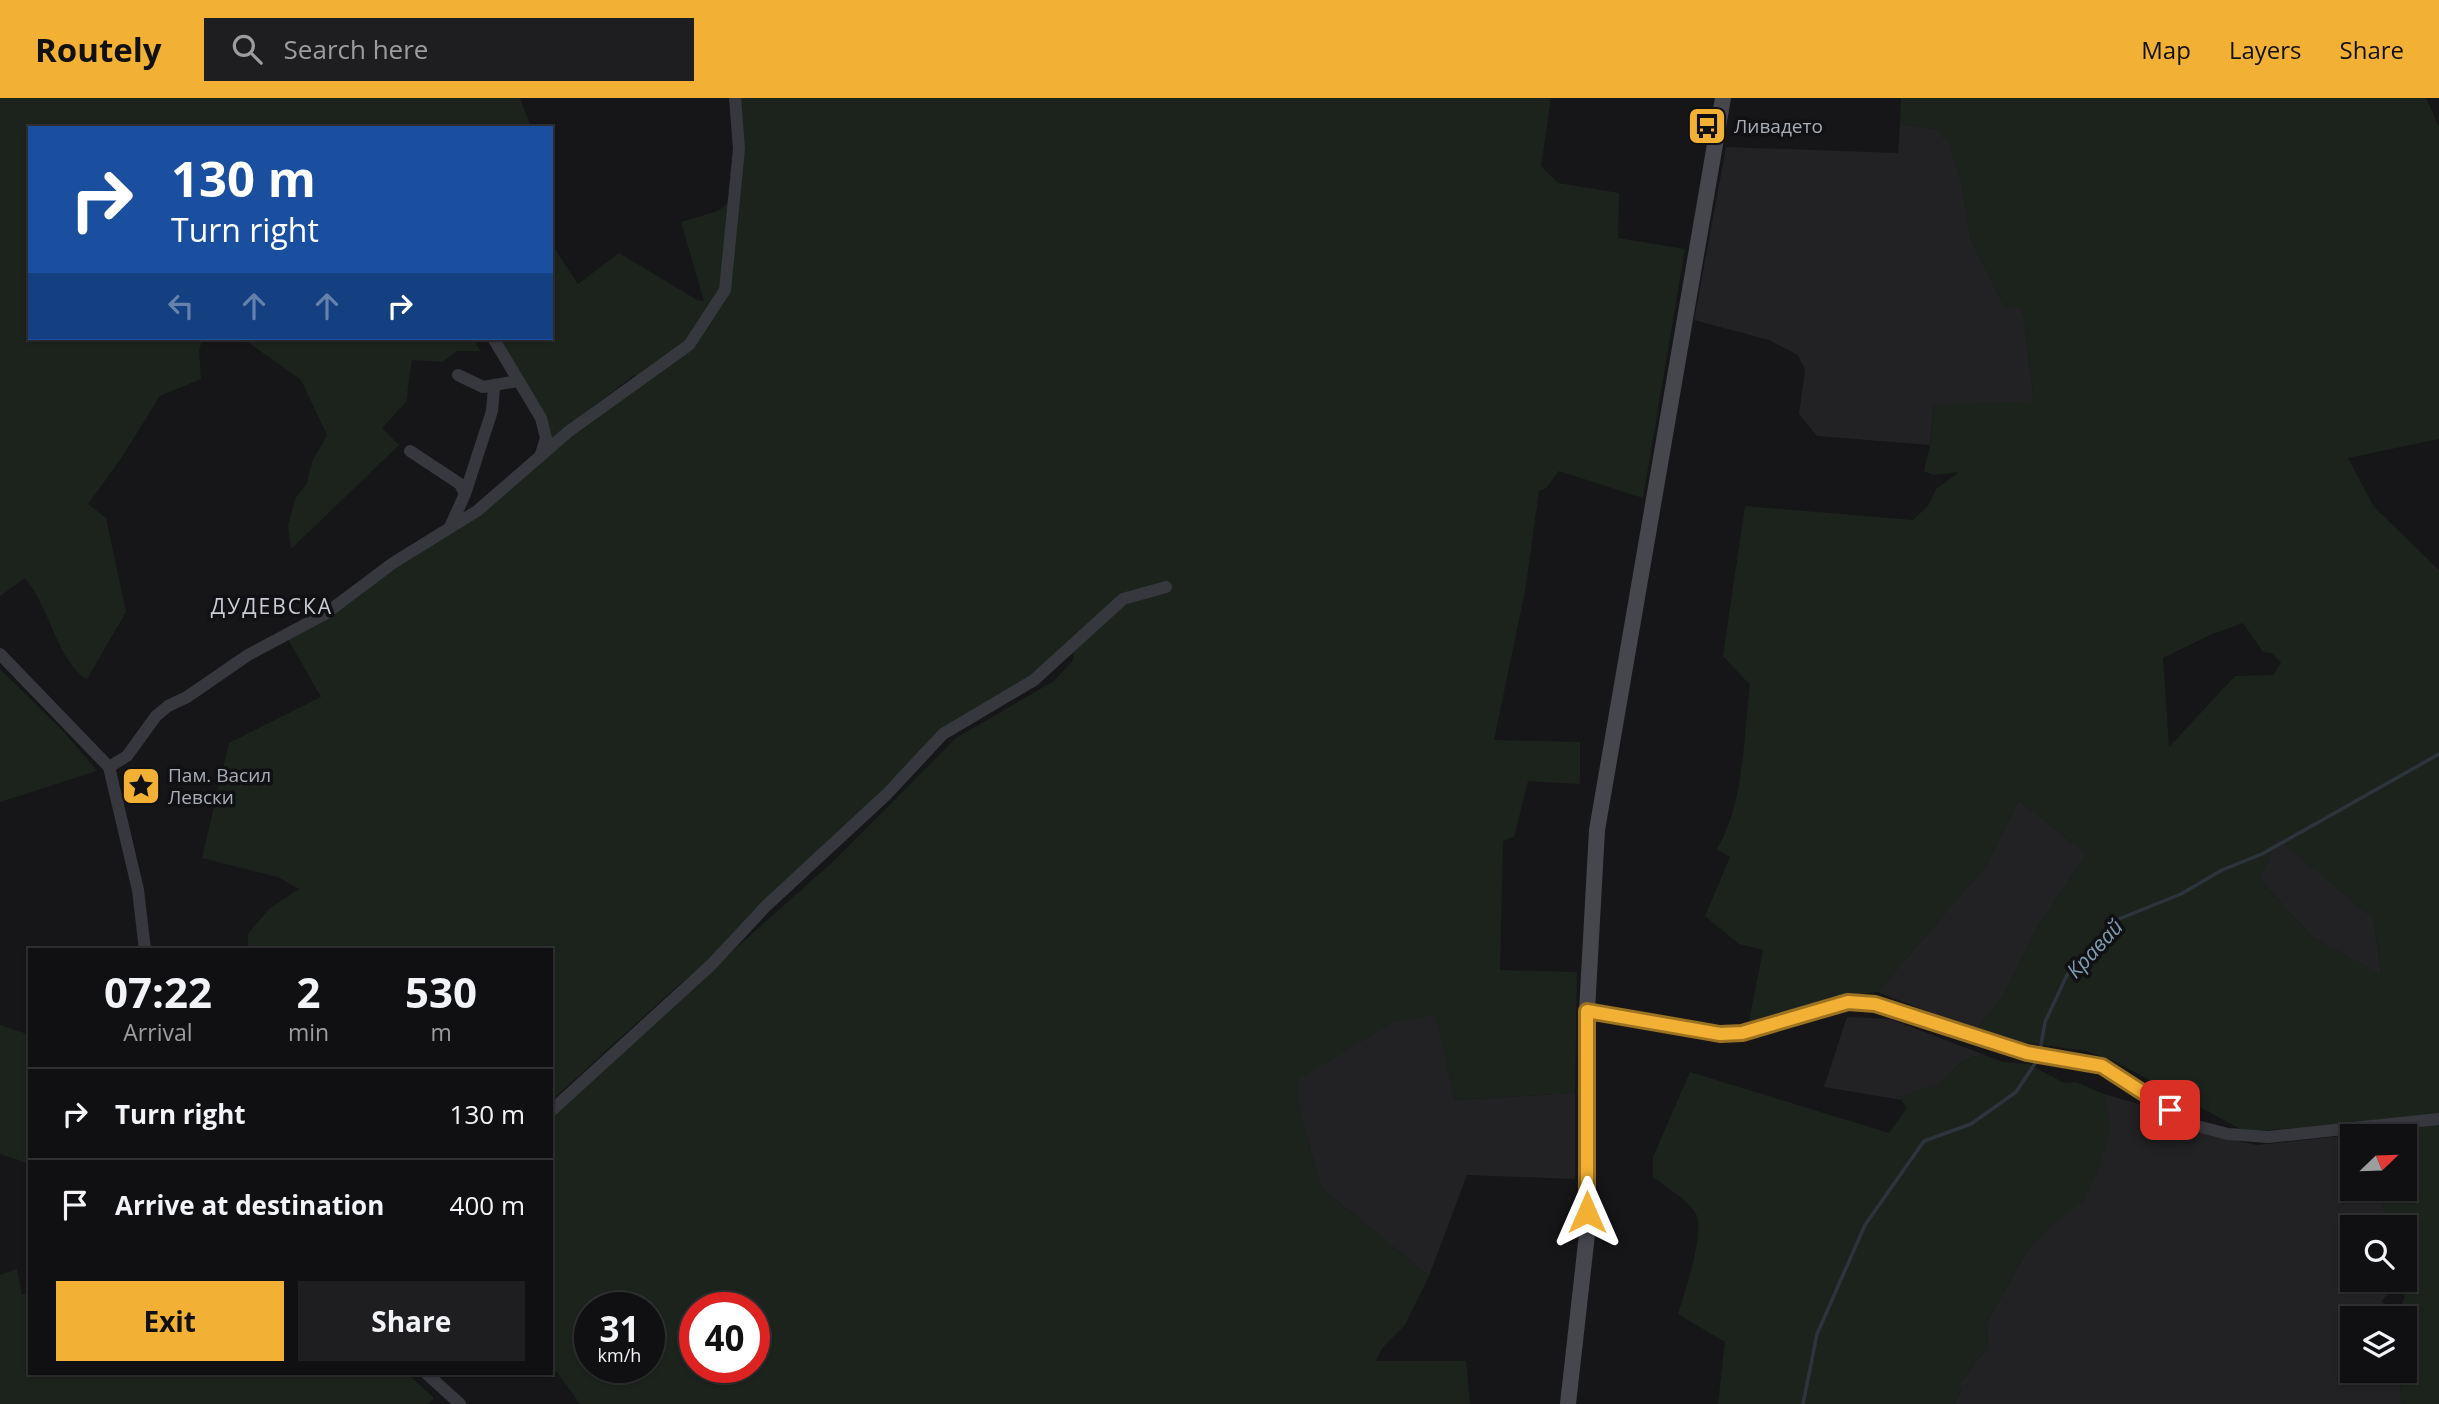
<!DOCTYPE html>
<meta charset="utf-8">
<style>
body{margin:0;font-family:"Open Sans",sans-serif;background:#1e1e20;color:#f1f3f6;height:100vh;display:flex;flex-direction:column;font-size:26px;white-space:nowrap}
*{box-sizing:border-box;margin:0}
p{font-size:23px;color:#9c9d9f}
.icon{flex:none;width:38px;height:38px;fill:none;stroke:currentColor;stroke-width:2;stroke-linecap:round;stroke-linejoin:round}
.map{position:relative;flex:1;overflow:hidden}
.side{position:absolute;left:28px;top:850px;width:525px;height:427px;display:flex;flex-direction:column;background:#101012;border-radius:0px;box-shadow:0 2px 5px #0004,0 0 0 2px #303032}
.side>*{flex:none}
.guide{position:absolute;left:28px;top:28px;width:525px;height:214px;border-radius:0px;box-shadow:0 2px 5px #0004,0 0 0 2px #303032;background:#1a4fa0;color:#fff;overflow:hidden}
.needle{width:46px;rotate:67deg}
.fabs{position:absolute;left:2340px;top:1026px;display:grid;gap:14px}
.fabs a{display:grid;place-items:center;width:77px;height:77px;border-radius:0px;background:#101012;box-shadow:0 2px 5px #0004,0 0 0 2px #303032;font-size:35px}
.speed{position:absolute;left:574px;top:1194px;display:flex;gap:14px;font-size:35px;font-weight:700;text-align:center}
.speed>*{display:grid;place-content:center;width:91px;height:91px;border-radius:50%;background:#101012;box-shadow:0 2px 5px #0004,0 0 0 2px #303032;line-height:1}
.speed small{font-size:18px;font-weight:400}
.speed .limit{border:10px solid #d22;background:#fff;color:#111}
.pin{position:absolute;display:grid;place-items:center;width:60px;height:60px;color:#fff;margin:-30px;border-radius:14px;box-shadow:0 4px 10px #0006}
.me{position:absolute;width:77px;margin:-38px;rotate:0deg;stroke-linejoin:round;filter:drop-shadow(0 0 5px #0008)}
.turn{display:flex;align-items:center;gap:24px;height:147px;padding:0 28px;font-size:32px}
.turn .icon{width:91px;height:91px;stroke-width:2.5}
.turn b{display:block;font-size:49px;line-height:60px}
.lanes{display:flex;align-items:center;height:66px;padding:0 28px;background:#0003;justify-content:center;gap:35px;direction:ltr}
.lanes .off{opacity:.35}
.eta{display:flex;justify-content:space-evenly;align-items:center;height:119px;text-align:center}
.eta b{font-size:42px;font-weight:700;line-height:49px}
.cta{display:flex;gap:14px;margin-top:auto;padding:14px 28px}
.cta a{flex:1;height:80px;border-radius:0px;background:#f2b134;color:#111;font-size:28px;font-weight:700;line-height:80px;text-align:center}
.cta a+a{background:#1e1e20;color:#f1f3f6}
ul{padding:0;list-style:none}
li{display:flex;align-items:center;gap:21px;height:91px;padding:0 28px;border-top:2px solid #303032}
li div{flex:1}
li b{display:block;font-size:26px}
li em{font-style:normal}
header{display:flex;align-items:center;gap:42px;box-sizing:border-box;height:98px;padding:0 35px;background:#f2b134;color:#111}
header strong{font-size:33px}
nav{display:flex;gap:38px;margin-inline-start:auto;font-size:24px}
.search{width:490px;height:63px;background:#1e1e20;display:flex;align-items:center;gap:18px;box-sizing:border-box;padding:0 24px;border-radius:0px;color:#9c9d9f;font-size:26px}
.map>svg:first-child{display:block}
</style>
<header>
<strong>Routely</strong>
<div class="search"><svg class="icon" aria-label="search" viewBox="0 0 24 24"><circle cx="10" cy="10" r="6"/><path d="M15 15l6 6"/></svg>Search here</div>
<nav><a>Map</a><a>Layers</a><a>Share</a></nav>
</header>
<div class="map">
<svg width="2439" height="1306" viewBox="0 0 2439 1306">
<rect width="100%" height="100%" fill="#161618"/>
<path fill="#222225" d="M1900,26L1935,31L1950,46L1961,82L1971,142L2004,207L2023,210L2034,304L1934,308L1930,347L1817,338L1799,316L1805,272L1798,257L1769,242L1694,222L1726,49L1898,55Z
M2019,702L2087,756L2034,835L2005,895L1977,932L1877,894L1987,766Z
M2278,740L2373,820L2382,878L2312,839L2259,781Z
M1436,915L1455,1002L1575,995V1081L1467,1077L1429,1178L1321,1090L1299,1011V980L1393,924Z
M1847,919L1890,921L1982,956L1962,964L1938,986L1900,999L1902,1002L1824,989Z
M2104,996L2153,1010L2200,1035L2257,1047L2361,1036L2341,1043L2343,1055L2352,1059V1090H2376L2390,1129H2352V1181H2395L2394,1191L2382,1202L2385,1220H2352V1272H2399L2402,1306H1954L1961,1293L1957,1288L1988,1248L1986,1226L2027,1152L2051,1128L2110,1030Z"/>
<path fill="#1c231d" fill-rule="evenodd" d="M0,0H520L531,30H30V240H203L199,252L201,281L160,298L120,362L88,406L106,420L126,514L87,581C58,565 49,507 25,480L0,498Z
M735,0H1551L1541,68L1558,85L1619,95L1618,140L1685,151L1643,400L1559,373L1546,390L1539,393L1525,493L1494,642L1580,644V686L1528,683L1514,739L1503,743L1500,872L1577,874L1575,995L1455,1002L1435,916L1393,924L1299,981V1011L1321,1090L1429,1178L1405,1227L1382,1250L1376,1263H1466L1470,1306H580L557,1274L551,1272V1015L838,759L956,640L1054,583L1073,562L1074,555H1070L1038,587L947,639L740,836L675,890L551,1003V852H248V836L269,811L299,791L278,779L202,760L229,645L321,599L288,541L464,422L640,277H634L547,345L498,240H551V145L578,186L619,155L697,202L704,203L681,124L718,113L731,103ZM590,1209H649V1269H590ZM695,1209H754V1269H695Z
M1901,0H2426L2439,29V341L2348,360L2374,409L2439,472V1017L2246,1034L2114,963L2086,953L2000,941L1977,932L2005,895L2034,835L2087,756L2019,702L1987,766L1877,894L1846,899L1748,928L1763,852L1739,846L1705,818L1730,759L1717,751C1745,703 1743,641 1750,587L1723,558L1745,408L1913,422L1928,408L1936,391L1959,374L1933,377L1924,373L1931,343L1934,307L2034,303L2023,211L2004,207L1971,142L1961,82L1950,46L1935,31L1900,26ZM2243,525L2263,554L2272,555L2281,565L2273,577L2235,578L2169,649L2163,560L2210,537ZM2278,741L2373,820L2382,877L2312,839L2259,781Z
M242,240H473L480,253H457L442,264L412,262L406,304L382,330L399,347L291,451L288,427L296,399L306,387L313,362L327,337L301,282Z
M0,571L65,635L97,673L0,704Z
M0,927L30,937V1066L0,1056Z
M1982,956L2003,964L2029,966L2064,985L2076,984L2104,996L2110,1030L2100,1068L2083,1103L2051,1128L2027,1152L1986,1226L1988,1248L1957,1288L1961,1292L1954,1306H1718L1725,1244L1678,1216C1684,1196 1707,1131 1695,1114C1686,1101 1666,1089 1653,1079V1059L1690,974L1889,1035L1907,1010L1899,999L1938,986L1962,964Z
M2439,1026V1306H2402L2399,1272H2404V1220H2385L2382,1204L2398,1216L2405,1198L2394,1190L2395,1181H2404V1129H2390L2376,1090H2404V1038H2356Z
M17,1171L22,1197L30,1196V1276H408L434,1300L428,1306H0V1177Z"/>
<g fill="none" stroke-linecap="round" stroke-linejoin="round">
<path stroke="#2c353c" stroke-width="3.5" d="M2040,953L2045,924L2067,877L2119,821L2181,796L2222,772L2262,756L2439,656
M1803,1306L1817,1236L1865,1127L1924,1043L1971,1026L2016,994L2038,961"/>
<path stroke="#37383d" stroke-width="12" d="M493,240L541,320L546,340L541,356
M458,277L483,289L517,283
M410,353L460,386L465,396
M450,429L465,396L492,313L494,289
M0,556L109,669L138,792L145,852
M109,669L127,658L156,618L168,608L187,599L248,557L325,516L393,465L477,413L568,334L689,247L725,192L739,51L735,0
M1587,913L1720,936L1742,935L1848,904L1875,906L2027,955L2102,968L2193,1027L2228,1036L2268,1039L2439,1021
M551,1013L711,867L766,808L887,696L943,636L1034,582L1123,501L1166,489
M427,1276L460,1306"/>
<path stroke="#45474d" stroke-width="16" d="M1568,1306L1587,1136V913L1597,732L1723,0"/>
</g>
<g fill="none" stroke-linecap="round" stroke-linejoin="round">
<g stroke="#9d7322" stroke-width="18">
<path id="route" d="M1587,1114V913L1720,936L1742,935L1848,904L1875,906L2027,955L2102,968L2170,1012"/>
</g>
<use href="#route" stroke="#f2b134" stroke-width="12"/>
</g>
<defs>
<g id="bus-square" transform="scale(2.0125)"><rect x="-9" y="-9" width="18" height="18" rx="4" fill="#f2b134" stroke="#111113"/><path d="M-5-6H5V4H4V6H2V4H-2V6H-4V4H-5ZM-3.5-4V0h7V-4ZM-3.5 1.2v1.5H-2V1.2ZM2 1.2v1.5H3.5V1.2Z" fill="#111"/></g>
<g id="sight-square" transform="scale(2.0125)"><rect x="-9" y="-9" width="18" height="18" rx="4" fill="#f2b134" stroke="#111113"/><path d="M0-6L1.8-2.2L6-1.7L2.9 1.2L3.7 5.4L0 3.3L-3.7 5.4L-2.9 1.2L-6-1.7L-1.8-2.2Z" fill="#111"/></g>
</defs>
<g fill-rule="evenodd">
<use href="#bus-square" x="1707" y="28"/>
<use href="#sight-square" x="141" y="688"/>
</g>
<g text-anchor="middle" stroke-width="7" stroke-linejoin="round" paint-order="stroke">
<g font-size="19" fill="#a8adb8" stroke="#111113" text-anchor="start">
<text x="1734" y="35">Ливадето</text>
<text x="168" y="684">Пам. Васил<tspan x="168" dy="22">Левски</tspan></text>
</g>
<g font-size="21" letter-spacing="2" fill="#c9ccd4" stroke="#111113">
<text x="272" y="516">ДУДЕВСКА</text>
</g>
<g font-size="21" font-style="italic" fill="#7f9bb3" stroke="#111113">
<text transform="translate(2095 851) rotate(-47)" y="7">Кравай</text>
</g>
</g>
</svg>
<div class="fabs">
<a><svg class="needle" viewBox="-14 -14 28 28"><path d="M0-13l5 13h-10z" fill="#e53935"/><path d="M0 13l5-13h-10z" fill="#9c9d9f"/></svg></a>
<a><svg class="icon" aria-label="search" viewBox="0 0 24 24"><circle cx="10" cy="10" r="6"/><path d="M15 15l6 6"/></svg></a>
<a><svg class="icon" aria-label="layers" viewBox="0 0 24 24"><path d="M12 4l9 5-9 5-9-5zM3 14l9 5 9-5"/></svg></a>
</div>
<div class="speed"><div>31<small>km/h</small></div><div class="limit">40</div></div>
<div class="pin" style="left:2170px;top:1012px;background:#d93025"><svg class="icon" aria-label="arrive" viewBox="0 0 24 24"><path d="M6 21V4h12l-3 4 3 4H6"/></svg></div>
<svg class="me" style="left:1587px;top:1114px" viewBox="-20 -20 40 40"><path d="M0-17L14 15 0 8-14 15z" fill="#f2b134" stroke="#fff" stroke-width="4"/></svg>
<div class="guide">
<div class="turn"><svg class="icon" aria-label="right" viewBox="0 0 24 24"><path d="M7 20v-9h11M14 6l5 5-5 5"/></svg><div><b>130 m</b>Turn right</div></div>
<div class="lanes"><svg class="icon off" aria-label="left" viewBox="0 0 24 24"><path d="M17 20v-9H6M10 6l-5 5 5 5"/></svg><svg class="icon off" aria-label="ahead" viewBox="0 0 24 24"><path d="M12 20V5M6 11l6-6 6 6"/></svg><svg class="icon off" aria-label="ahead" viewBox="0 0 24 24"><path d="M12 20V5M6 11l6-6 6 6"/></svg><svg class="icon" aria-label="right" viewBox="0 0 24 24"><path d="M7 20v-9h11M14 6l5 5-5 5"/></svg></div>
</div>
<section class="side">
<div class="eta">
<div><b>07:22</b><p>Arrival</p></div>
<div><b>2</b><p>min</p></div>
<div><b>530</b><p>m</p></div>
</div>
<ul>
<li><svg class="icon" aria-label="right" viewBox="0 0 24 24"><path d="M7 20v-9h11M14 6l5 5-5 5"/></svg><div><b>Turn right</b></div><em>130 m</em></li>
<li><svg class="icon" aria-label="arrive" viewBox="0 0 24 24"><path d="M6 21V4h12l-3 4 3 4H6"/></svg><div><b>Arrive at destination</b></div><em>400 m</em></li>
</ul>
<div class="cta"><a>Exit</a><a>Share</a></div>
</section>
</div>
